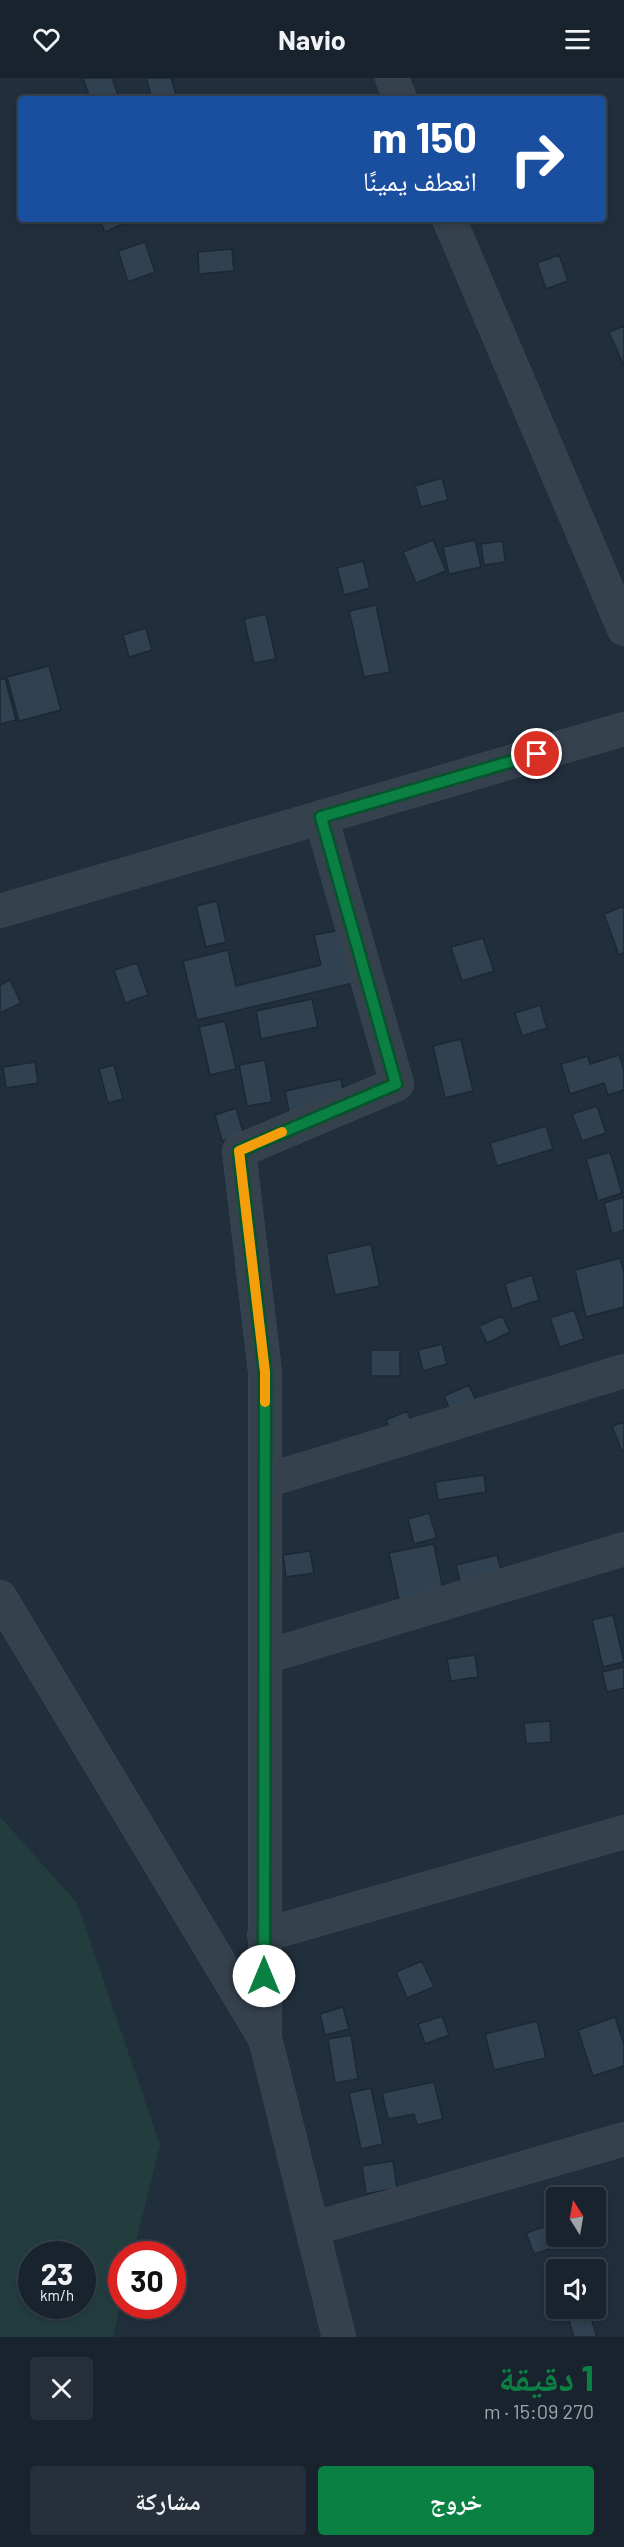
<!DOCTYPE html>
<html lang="ar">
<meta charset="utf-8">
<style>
body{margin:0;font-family:Barlow,"Noto Naskh Arabic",sans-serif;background:#262f3a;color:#f1f3f6;direction:rtl;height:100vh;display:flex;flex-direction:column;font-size:22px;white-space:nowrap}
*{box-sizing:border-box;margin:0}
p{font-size:20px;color:#9fa4aa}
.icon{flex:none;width:33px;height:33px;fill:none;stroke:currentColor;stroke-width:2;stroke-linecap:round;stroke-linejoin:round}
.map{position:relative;height:2259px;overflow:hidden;direction:ltr}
.side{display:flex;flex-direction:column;background:#19232e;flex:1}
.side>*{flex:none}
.top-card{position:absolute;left:18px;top:18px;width:588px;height:126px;border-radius:6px;box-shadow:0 3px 9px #0003,0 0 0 2px #37404a;direction:rtl;background:#1a4fa0;color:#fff;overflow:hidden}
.needle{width:39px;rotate:349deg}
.buttons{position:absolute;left:546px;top:2109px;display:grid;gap:12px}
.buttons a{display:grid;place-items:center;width:60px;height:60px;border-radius:6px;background:#19232e;box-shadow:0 3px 9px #0003,0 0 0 2px #37404a;font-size:30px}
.speed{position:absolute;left:18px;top:2163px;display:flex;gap:12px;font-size:30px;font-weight:700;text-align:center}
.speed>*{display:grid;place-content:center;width:78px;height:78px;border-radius:50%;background:#19232e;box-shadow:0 3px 9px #0003,0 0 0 2px #37404a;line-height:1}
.speed small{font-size:15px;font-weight:400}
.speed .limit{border:9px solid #d22;background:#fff;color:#111}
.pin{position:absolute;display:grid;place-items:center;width:51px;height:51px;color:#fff;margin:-26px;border:3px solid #fff;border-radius:50%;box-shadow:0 2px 6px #0007}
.me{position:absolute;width:66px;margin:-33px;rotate:0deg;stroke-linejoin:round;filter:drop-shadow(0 0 4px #0008)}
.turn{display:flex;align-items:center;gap:21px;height:126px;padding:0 30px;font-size:27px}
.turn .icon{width:78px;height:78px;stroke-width:2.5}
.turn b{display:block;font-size:42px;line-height:51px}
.round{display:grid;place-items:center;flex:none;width:63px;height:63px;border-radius:6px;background:#262f3a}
.head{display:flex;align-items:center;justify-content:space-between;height:102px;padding:0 30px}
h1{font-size:36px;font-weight:700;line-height:45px;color:#0b8043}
.action{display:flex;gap:12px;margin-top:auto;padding:12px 30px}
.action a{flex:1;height:69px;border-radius:6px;background:#0b8043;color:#fff;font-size:24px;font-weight:700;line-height:69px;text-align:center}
.action a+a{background:#262f3a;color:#f1f3f6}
header{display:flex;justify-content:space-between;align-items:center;height:78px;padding:0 30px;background:#19232e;font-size:27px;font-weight:700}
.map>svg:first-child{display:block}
</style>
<header><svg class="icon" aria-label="menu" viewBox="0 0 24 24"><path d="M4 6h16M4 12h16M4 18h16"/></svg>Navio<svg class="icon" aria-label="heart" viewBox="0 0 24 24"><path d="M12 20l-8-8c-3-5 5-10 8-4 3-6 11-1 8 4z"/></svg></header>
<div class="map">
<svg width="624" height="2259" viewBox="0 0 624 2259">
<rect width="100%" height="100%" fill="#212f3d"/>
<path fill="#233d3e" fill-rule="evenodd" d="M0,1739L77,1825L160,2067L133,2176H122L121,2225L113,2259H0ZM32,2176H82V2228H32Z"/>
<path fill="#304151" stroke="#1c2834" stroke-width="1.5" d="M83,0H112L118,17L108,21H90Z
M146,0H171L177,21H152Z
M99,141H132V142L105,154Z
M145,164L155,194L128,204L118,173Z
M232,171L234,193L199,196L198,174Z
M559,177L568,203L546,211L537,185Z
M624,248V288L609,254Z
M442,400L448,422L421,429L415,408Z
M433,462L446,493L416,505L403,474Z
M475,462L481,489L449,496L443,469Z
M503,463L505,484L484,487L481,466Z
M363,483L370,510L344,517L337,490Z
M376,527L390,594L364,599L349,533Z
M266,536L276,581L254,585L244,541Z
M146,550L152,572L129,579L123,557Z
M49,588L61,632L19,643L7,599Z
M5,600L16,642L0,646V602Z
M217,823L226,864L206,869L196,828Z
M624,828V875L619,877L604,836Z
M340,852L353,905L197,942L183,883L228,872L236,908L321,887L314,857Z
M483,860L494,893L462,903L451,869Z
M137,885L148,917L125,925L114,892Z
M10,902L21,925L0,935V907Z
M312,921L318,949L261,961L256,933Z
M540,927L547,950L522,958L515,935Z
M225,943L236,991L210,997L199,949Z
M461,961L473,1013L445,1020L433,968Z
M619,977L624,992V1012L608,1017L604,1005L570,1016L561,986L588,978L590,986Z
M265,982L272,1024L247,1028L239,987Z
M35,984L38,1005L6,1010L3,989Z
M114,987L123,1021L108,1025L99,991Z
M341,1001L346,1027L290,1038L285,1013Z
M597,1028L606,1055L582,1063L572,1036Z
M236,1030L244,1057L222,1063L215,1037Z
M546,1048L553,1071L497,1088L490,1065Z
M610,1074L622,1115L598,1123L586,1081Z
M624,1119V1152L612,1156L604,1125Z
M371,1166L380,1208L335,1217L326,1176Z
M620,1180L624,1195V1229L586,1239L575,1192Z
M532,1197L539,1222L512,1231L505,1206Z
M574,1232L584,1261L560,1269L550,1240Z
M502,1238L510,1254L487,1265L479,1248Z
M442,1266L447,1286L423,1293L418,1272Z
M371,1272H400V1298H371Z
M469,1307L480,1332L455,1344L444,1318Z
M407,1333L419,1360L397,1369L386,1342Z
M624,1344V1372L622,1373L612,1348Z
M484,1397L486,1414L438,1422L435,1404Z
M429,1435L437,1460L414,1466L408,1441Z
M434,1466L443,1512L399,1522L389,1475Z
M310,1473L314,1495L286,1499L283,1477Z
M497,1477L503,1500L462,1511L456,1487Z
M613,1537L624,1584L603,1589L592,1542Z
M475,1577L478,1599L451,1603L447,1581Z
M624,1589V1610L607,1614L602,1594Z
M550,1643L551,1664L526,1666L524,1645Z
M422,1883L434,1909L407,1920L396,1894Z
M343,1929L349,1951L325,1957L320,1936Z
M442,1938L449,1957L425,1966L418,1946Z
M615,1939L624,1966V1988L593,1998L578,1952Z
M537,1943L546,1980L494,1992L485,1956Z
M351,1957L358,2001L335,2005L328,1961Z
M434,2004L443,2041L417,2047L414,2036L388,2041L382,2015Z
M371,2010L383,2066L361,2071L349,2015Z
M393,2083L397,2110L366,2116L362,2088Z
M550,2147L558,2168L534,2176L526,2155Z
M590,2237L597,2259H574L569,2243Z"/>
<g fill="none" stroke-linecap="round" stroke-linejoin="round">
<g stroke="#3e4a56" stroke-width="34">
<path id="minor" d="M392,0L400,21
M449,141L624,551
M321,739L397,1006L239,1073L265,1294V1960L339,2259
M0,833L624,651
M265,1403L624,1293
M0,1519L264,1959
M265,1579L624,1471
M264,1857L624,1754
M312,2151L624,2061"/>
</g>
<use href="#minor" stroke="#35414d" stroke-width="33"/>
</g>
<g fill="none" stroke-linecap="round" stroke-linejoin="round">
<g stroke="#07532c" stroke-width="15">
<path id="route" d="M264,1898L265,1294L239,1073L396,1006L321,739L537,676"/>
</g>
<use href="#route" stroke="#0b8043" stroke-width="10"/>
<path stroke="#f59e0b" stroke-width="10" d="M265,1324V1294L239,1073L282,1054"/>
</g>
</svg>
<div class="buttons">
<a><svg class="needle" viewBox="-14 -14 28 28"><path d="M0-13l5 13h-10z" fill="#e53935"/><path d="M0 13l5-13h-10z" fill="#9fa4aa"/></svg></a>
<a><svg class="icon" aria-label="sound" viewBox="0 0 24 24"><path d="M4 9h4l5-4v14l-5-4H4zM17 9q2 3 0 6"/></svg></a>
</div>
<div class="speed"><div>23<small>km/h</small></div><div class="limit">30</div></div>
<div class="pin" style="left:537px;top:676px;background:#d93025"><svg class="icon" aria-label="arrive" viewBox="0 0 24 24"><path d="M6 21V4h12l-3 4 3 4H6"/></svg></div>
<svg class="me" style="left:264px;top:1898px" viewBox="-20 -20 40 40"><circle r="19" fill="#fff"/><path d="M0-13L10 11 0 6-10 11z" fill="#0b8043"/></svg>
<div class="top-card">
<div class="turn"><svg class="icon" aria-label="right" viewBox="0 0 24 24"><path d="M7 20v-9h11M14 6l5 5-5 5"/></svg><div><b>150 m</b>انعطف يمينًا</div></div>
</div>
</div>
<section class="side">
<div class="head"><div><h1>1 دقيقة</h1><p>270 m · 15:09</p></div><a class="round"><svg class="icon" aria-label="close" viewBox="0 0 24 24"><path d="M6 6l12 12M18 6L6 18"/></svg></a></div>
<div class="action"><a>خروج</a><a>مشاركة</a></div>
</section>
